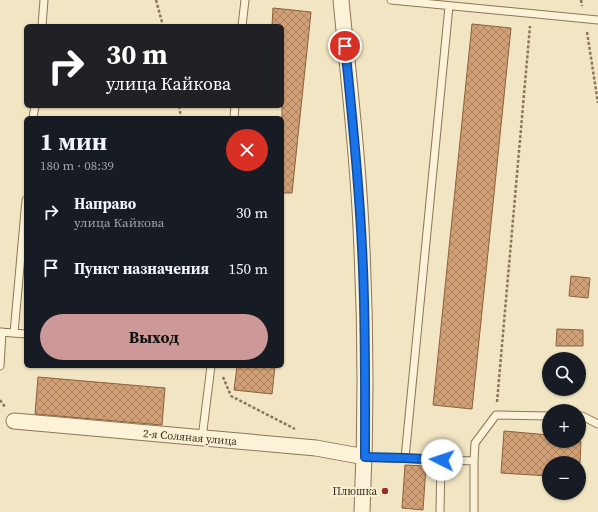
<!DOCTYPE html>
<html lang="ru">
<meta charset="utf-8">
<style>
body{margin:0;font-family:"Source Serif 4",serif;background:#242831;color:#f1f3f6;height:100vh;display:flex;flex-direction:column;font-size:15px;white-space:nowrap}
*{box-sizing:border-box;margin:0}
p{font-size:13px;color:#9ea1a6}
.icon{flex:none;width:22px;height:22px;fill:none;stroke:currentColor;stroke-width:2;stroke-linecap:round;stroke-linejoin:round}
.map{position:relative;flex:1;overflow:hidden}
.side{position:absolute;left:24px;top:116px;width:260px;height:252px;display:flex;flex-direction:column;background:#171b24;border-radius:6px;box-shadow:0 1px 3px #0004}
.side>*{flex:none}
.guide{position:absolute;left:24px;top:24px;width:260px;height:84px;border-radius:6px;box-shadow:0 1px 3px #0004;background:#202124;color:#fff;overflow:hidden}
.buttons{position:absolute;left:542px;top:352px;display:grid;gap:8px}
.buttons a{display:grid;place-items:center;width:44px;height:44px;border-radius:50%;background:#171b24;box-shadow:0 1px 3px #0004;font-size:20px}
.pin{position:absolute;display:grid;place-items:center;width:34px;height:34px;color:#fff;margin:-17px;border:2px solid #fff;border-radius:50%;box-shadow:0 1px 4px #0007}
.me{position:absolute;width:44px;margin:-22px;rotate:274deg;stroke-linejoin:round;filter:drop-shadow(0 0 3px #0008)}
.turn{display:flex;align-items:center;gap:14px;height:84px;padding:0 16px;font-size:18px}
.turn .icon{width:52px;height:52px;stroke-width:2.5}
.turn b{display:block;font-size:28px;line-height:34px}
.round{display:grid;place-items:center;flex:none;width:42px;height:42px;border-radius:21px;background:#242831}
.head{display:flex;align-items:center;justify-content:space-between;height:68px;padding:0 16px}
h1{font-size:24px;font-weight:700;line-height:30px}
.primary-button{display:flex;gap:8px;margin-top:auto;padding:8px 16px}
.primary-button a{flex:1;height:46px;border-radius:24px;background:#cc9898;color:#111;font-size:16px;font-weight:700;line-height:46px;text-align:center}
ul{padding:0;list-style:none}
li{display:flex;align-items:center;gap:12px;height:56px;padding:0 16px}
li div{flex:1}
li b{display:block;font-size:15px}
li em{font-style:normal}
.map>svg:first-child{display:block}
</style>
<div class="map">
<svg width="598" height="512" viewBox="0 0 598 512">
<defs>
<pattern id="building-cross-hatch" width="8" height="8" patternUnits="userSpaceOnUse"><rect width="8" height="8" fill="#d1a076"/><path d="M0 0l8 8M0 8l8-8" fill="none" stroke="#ab8360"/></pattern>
</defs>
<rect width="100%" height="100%" fill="#f1e5c3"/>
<path fill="url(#building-cross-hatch)" stroke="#8d603c" d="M273,8L311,12L292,193H282V26H272Z
M472,24L511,28L472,409L433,405Z
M571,276L590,278L588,298L569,296Z
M557,329L583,330V346H556Z
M237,366H275L272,394L234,390Z
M38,377L165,388L162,425L35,414Z
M504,431L549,435V441H581L580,463H549V476L501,473Z
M405,465L426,466L423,510L402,508Z"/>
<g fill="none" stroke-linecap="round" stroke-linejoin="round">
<g stroke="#8c7658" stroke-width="9">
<path id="service" d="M391,0L598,20
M42,26L44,0
M242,26L245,0
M33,118L35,106
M234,118L235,106
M0,332L26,334
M14,333L26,200
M0,366L2,332
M579,416H582L598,424
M202,438L211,366
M365,457L474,461V512
M405,458L449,6
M474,461L475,443L496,415L549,416
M440,512L441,460"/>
</g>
<g stroke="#8c7658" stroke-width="17">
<path id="minor" d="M341,0C349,83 359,166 362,250C366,337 366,425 362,512
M14,421L316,448L365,457"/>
</g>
<path stroke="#8c7658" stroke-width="2.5" stroke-dasharray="3 2" stroke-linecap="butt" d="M156,0L163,26
M581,0L582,6
M587,32L598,103
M179,106L181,118
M223,377L231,396L295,429
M0,400L5,407
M497,402L530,26"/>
<use href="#service" stroke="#fbf2d7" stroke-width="7"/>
<use href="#minor" stroke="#fbf2d7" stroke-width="15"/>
</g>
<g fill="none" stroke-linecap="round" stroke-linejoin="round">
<g stroke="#114b97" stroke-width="10">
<path id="route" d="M345,46C352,113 359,180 362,248C366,318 365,388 365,457L405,458L442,460"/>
</g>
<use href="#route" stroke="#1a73e8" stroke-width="7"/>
</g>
<circle fill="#9f2924" stroke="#f8efd3" stroke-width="1.5" cx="385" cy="491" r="4"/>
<g text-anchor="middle" stroke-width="4" stroke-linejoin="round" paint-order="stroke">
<g font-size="11" fill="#3b2d1d" stroke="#f8efd3">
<text transform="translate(190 437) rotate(5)" y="4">2-я Соляная улица</text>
</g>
<g font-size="11" fill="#3b2d1d" stroke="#f8efd3" text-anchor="end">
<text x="377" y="495">Плюшка</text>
</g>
</g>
</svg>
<div class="buttons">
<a><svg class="icon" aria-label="search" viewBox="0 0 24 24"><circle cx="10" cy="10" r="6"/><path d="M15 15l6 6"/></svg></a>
<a>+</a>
<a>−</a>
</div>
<div class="pin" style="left:345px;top:46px;background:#d93025"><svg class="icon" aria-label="arrive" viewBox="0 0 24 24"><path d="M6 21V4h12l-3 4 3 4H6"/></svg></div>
<svg class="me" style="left:442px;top:460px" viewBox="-20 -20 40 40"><circle r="19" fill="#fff"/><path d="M0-13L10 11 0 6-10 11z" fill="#1a73e8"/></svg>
<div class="guide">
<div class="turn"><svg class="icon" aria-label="right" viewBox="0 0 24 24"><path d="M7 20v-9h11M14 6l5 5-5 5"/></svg><div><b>30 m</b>улица Кайкова</div></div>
</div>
<section class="side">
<div class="head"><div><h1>1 мин</h1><p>180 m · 08:39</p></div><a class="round" style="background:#d93025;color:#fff"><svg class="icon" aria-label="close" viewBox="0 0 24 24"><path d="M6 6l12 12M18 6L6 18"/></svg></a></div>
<ul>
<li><svg class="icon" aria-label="right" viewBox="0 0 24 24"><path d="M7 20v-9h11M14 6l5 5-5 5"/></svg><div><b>Направо</b><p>улица Кайкова</p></div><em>30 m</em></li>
<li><svg class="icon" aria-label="arrive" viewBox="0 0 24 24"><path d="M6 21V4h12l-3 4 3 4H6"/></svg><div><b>Пункт назначения</b></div><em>150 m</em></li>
</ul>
<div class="primary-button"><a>Выход</a></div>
</section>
</div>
